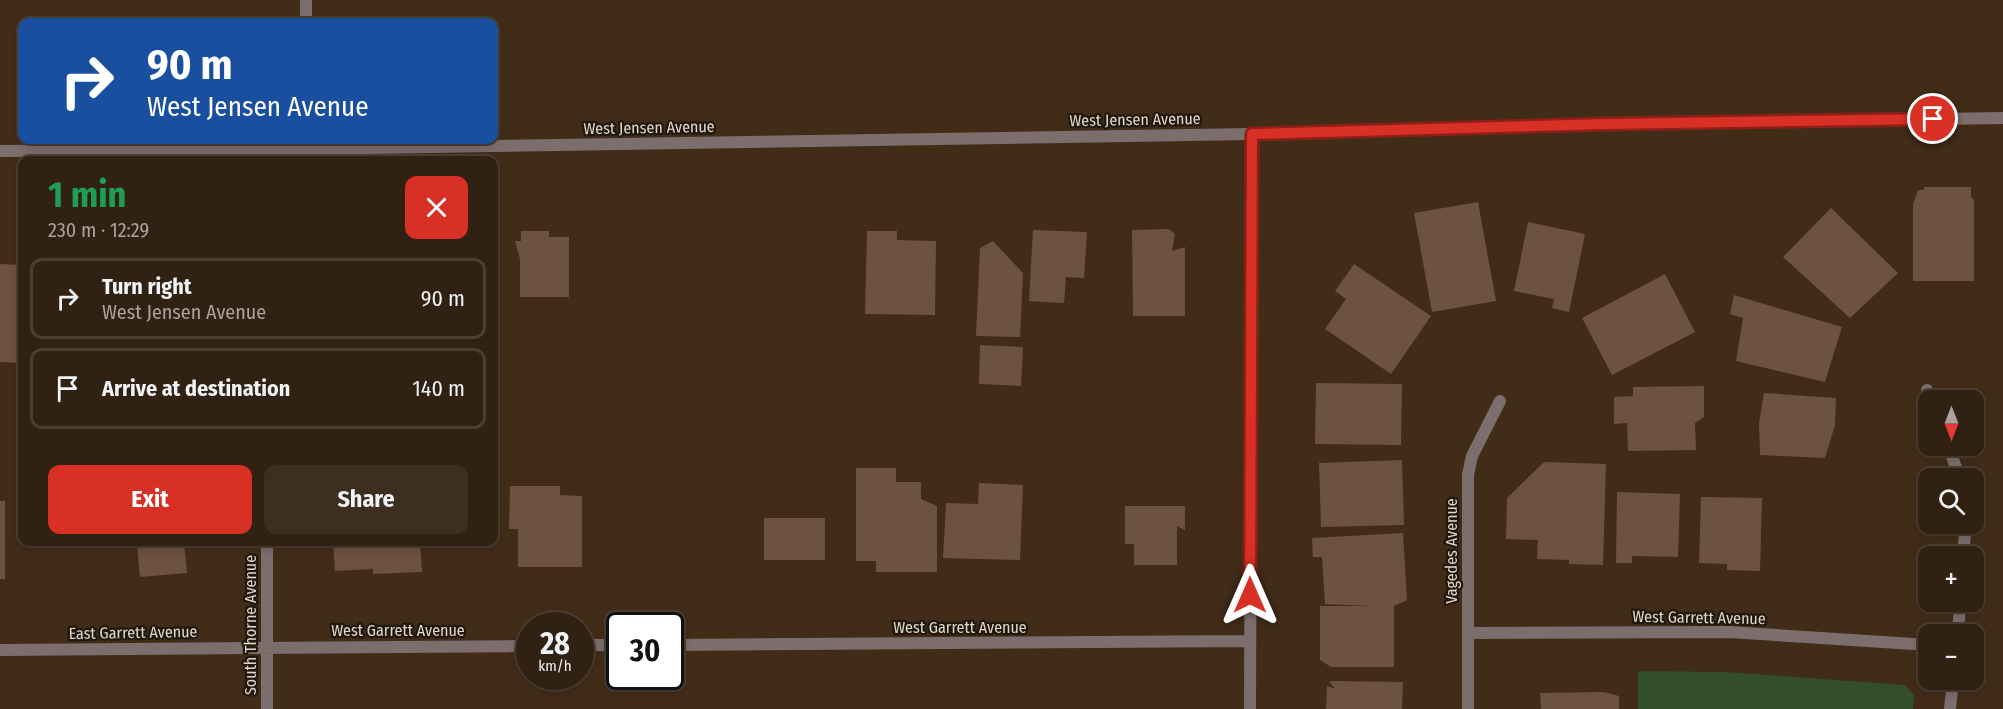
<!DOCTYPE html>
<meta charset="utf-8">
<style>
body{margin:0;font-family:"Fira Sans Condensed",sans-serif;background:#3d2e20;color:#f1f3f6;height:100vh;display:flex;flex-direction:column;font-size:22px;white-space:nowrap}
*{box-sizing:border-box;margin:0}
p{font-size:20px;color:#a8a39f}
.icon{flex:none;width:33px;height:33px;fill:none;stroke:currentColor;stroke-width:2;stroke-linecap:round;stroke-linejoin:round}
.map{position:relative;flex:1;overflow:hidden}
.side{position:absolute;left:18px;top:156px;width:480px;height:390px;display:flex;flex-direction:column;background:#312112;border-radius:12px;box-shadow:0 3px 9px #0003,0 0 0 2px #4c3e32}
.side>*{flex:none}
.guide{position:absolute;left:18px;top:18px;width:480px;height:126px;border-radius:12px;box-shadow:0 3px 9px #0003,0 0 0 2px #4c3e32;background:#1a4fa0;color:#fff;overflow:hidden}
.needle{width:39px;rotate:180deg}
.controls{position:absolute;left:1918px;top:390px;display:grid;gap:12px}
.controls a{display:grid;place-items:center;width:66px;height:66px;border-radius:12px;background:#312112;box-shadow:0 3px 9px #0003,0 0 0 2px #4c3e32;font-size:30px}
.speed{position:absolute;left:516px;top:612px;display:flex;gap:12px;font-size:30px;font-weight:700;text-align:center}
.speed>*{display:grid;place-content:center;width:78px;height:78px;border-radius:50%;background:#312112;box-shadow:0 3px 9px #0003,0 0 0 2px #4c3e32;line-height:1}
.speed small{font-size:15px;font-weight:400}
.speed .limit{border:3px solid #111;border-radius:9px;background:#fff;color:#111}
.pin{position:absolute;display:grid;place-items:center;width:51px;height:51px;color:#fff;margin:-26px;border:3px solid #fff;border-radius:50%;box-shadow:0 2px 6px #0007}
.me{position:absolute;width:66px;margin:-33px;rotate:0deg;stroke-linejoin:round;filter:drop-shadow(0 0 4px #0008)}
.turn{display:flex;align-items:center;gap:21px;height:126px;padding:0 30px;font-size:27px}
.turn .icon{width:78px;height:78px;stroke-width:2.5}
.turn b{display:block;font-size:42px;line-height:51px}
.round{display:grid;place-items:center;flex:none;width:63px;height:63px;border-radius:12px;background:#3d2e20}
.summary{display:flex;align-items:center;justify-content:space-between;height:102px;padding:0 30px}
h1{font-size:36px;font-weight:700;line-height:45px;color:#1e9e55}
.action{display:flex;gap:12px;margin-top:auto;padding:12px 30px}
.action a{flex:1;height:69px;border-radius:12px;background:#d93025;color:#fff;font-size:24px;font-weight:700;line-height:69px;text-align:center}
.action a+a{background:#3d2e20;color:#f1f3f6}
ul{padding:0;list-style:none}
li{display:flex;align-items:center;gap:18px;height:81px;margin:0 12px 9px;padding:0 18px;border:3px solid #4c3e32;border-radius:12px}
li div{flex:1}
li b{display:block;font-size:22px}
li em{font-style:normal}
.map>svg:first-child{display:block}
</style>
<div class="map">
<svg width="2003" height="709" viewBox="0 0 2003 709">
<rect width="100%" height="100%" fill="#412c18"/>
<path fill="#324e2b" d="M1638,671L1726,672L1905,685L1914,695L1913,709H1638Z"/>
<path fill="#6d5142" d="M1924,187H1971V197L1974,199V281H1913V204L1918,190H1924Z
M1478,202L1496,301L1432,312L1414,213Z
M1831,208L1898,273L1850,318L1783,257Z
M1528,222L1585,234L1569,312L1552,308L1554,299L1514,291Z
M1168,229L1175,234L1172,251L1185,247V316H1133L1132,230Z
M1033,230L1087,232L1084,278L1066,277L1064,303L1029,301Z
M521,231H549V237H569V297H520V259L515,241H521Z
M867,231H897V240L936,241L935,315L865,314Z
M993,241L1023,273L1020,337L976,336L980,248Z
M0,264L22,265V363L0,362Z
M1354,264L1431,316L1391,374L1325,329L1346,299L1335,291Z
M1665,274L1695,332L1612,375L1582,318Z
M1734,295L1842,327L1825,382L1736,361L1743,318L1730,314Z
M980,345L1023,347L1021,386L979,384Z
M1316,383L1402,384L1401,445L1315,444Z
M1704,386V417L1695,423L1696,450L1628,451L1627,423L1614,424V397L1633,396V387Z
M1764,393L1836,398L1835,425L1825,458L1760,455L1759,423Z
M1402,460L1404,525L1321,527L1319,463Z
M1544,462L1606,464L1603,565L1569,564V560L1537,559L1538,540L1506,539L1507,498Z
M856,468H896V482H921V499L937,506V572H876V561H856Z
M979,483L1023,485L1020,560L943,558L946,503L978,504Z
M510,486H560V495L582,496V567H518V529H509Z
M1617,492L1680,494L1678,557L1632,556V563H1616Z
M1701,497L1762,498L1760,571L1727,570V564L1699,563Z
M0,501H5V579H0Z
M1125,506H1185V530L1177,526V565H1134V544H1125Z
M764,518H825V560H764Z
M1403,533L1407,600L1394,606V667H1331L1320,660V606H1371L1325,604L1322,557H1313L1312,538Z
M102,542H184L187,573L140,577L137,546L102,548Z
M333,542H420L422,572L373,574V569L335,571Z
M1329,681L1403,682L1402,709H1326L1327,686L1335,689Z
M1603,692L1619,696V709H1541L1540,693Z"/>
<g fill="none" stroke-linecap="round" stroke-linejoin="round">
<path stroke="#7d6e6e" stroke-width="12" d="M306,22V0"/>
<path stroke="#7d6e6e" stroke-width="12" d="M1927,390L1931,400
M1948,446L1960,478
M1963,556L1966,524
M1468,633L1729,632L1929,645
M1958,634L1960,602
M580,645H620
M670,645L1249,641
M0,650L530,646
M267,709V542
M1250,709L1252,134
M1468,709V475L1472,456L1500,401
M1950,709L1953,680"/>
<path stroke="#7d6e6e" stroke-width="12" d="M0,151L304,149L1252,134L1606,124L2003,118"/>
</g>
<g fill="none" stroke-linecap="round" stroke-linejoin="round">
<g stroke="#8d1f18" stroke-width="15">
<path id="route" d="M1250,595L1252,134L1606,124L1933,119"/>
</g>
<use href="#route" stroke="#d93025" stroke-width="10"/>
</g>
<g text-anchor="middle" stroke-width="4.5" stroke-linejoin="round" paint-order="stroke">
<g font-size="16" fill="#e2d5c9" stroke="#20170e">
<text transform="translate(1135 119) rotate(-1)" y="6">West Jensen Avenue</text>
<text transform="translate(649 127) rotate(-1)" y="6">West Jensen Avenue</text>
<text transform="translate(1451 551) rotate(-90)" y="6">Vagedes Avenue</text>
<text transform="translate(1699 617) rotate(1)" y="6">West Garrett Avenue</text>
<text transform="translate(250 625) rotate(-90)" y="6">South Thorne Avenue</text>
<text x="960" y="633">West Garrett Avenue</text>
<text x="398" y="636">West Garrett Avenue</text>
<text transform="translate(133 632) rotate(-1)" y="6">East Garrett Avenue</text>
</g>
</g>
</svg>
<div class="controls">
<a><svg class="needle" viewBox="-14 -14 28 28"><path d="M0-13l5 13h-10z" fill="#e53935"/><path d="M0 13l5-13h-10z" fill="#a8a39f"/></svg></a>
<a><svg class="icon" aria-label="search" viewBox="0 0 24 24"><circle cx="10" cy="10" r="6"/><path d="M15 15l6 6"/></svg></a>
<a>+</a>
<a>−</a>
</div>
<div class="speed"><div>28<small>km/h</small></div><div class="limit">30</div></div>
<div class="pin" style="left:1933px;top:119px;background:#d93025"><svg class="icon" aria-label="arrive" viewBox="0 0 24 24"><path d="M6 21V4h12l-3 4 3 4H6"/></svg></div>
<svg class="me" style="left:1250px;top:595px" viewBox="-20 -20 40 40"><path d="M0-17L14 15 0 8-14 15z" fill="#d93025" stroke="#fff" stroke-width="4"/></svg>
<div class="guide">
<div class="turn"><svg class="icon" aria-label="right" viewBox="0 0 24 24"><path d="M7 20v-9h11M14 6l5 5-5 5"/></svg><div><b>90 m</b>West Jensen Avenue</div></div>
</div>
<section class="side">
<div class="summary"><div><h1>1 min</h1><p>230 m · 12:29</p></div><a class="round" style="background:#d93025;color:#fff"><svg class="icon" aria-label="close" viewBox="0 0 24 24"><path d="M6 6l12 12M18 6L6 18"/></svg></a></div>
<ul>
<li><svg class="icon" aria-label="right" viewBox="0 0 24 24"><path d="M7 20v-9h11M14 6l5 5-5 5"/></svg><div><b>Turn right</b><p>West Jensen Avenue</p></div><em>90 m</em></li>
<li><svg class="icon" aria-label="arrive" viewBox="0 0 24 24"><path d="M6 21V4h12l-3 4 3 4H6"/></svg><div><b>Arrive at destination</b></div><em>140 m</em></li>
</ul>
<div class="action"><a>Exit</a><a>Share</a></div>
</section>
</div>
